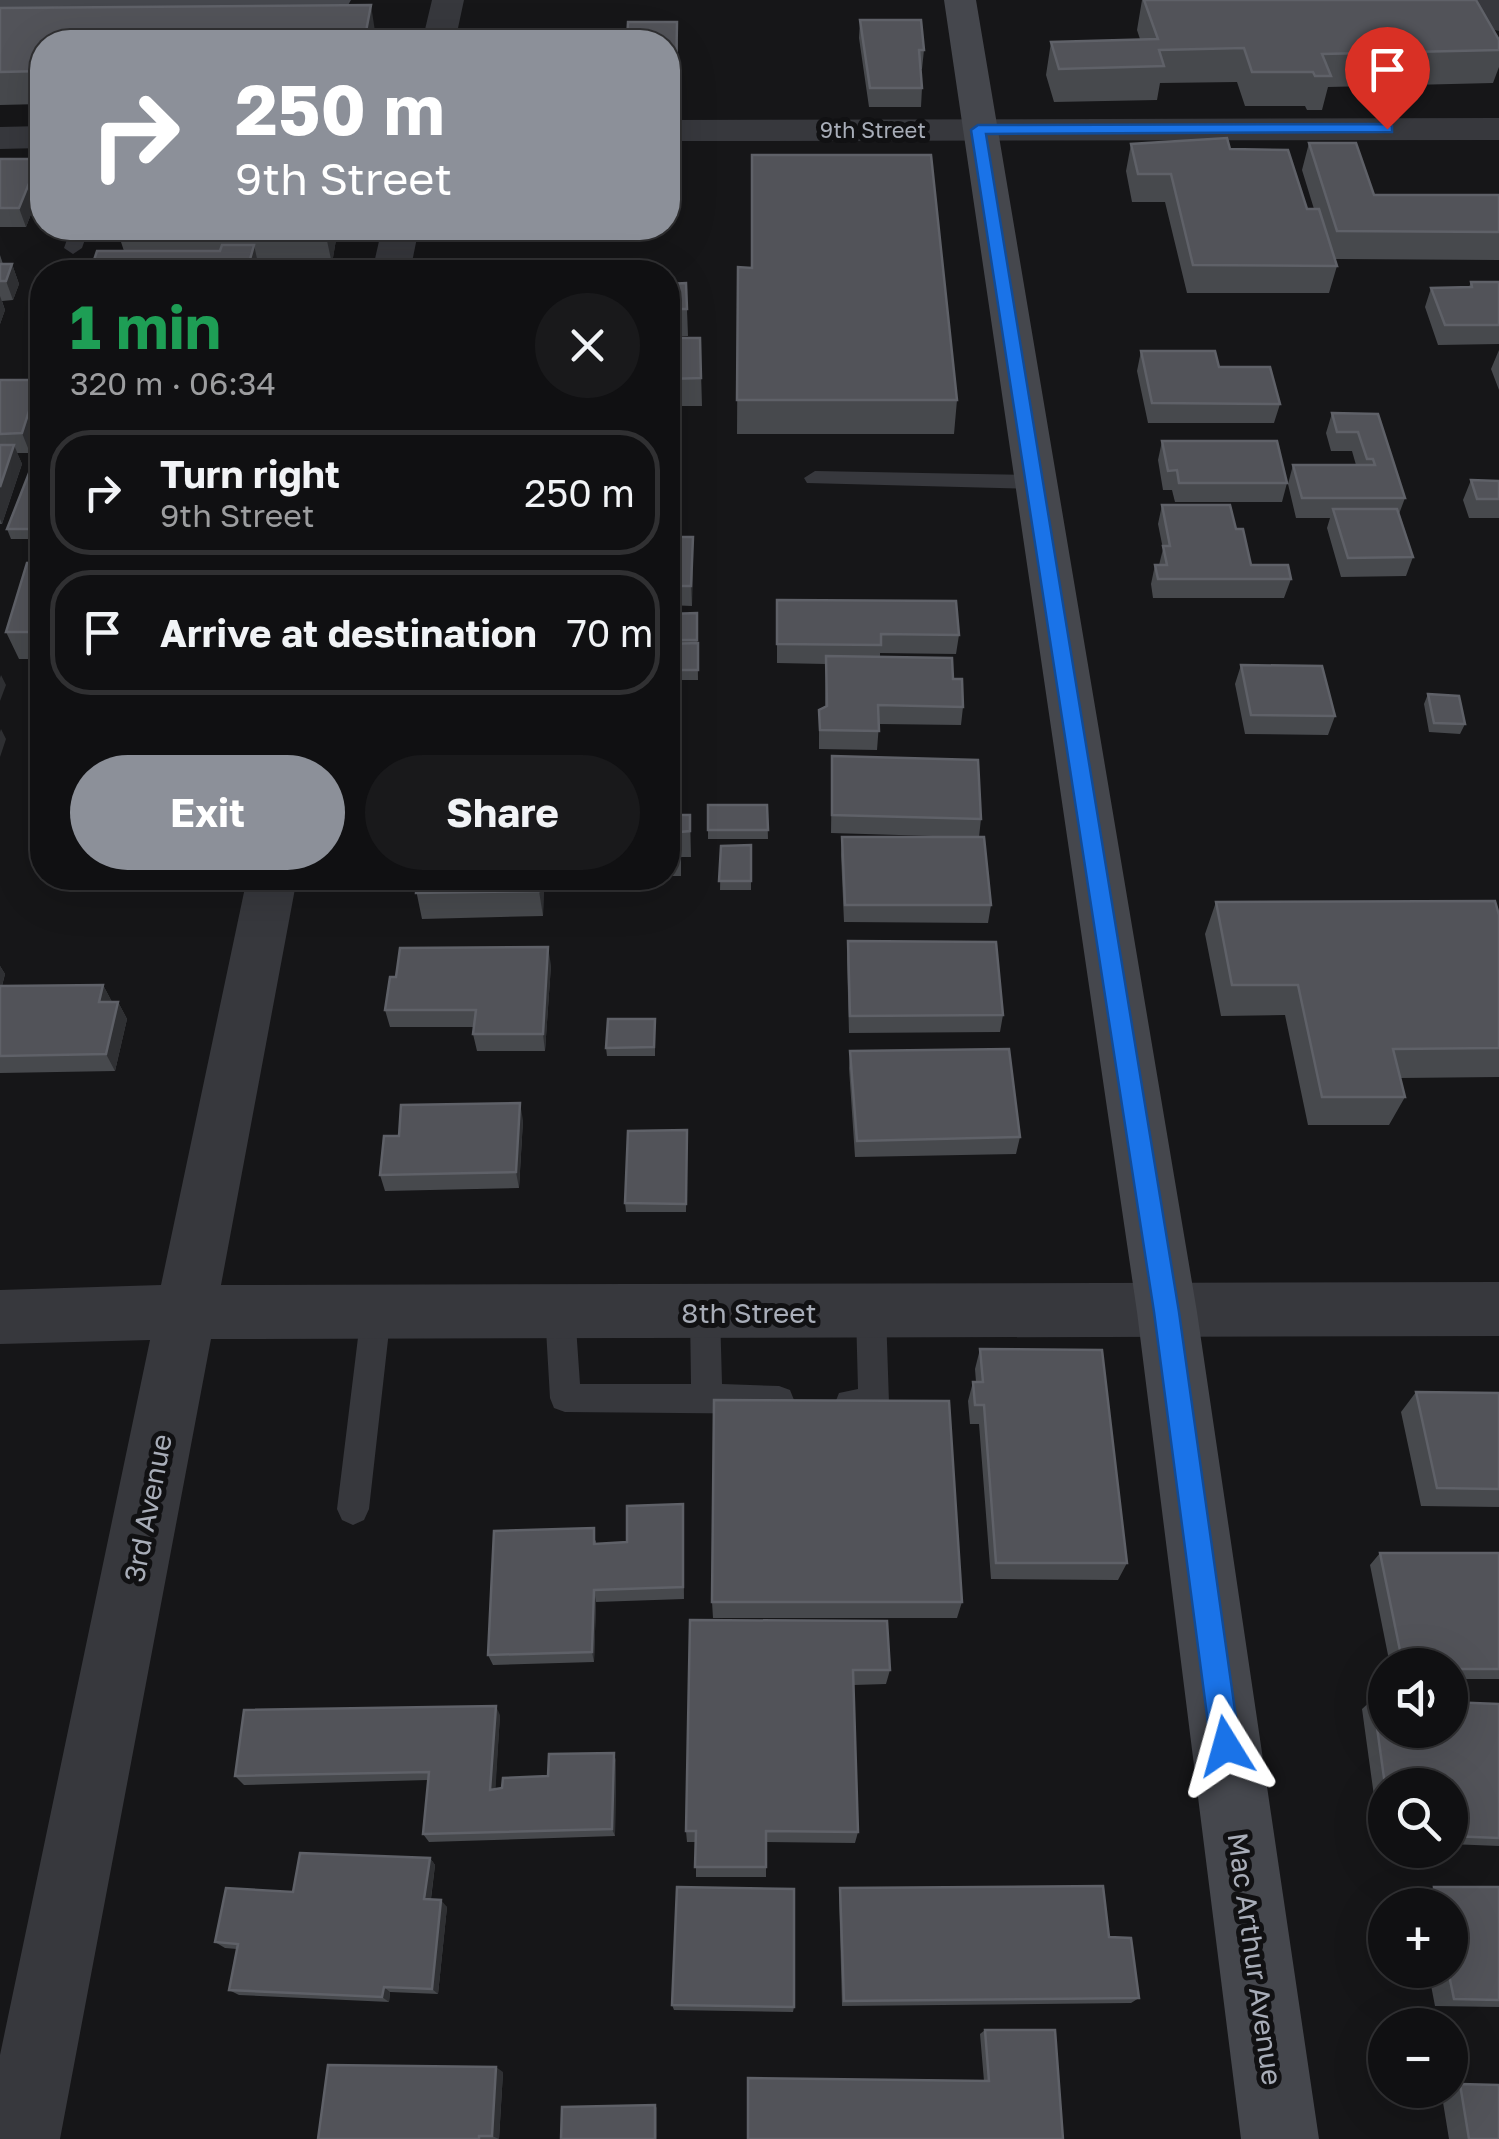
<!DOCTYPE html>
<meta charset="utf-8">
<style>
body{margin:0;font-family:"Golos Text",sans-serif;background:#19191b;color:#f1f3f6;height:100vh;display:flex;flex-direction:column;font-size:38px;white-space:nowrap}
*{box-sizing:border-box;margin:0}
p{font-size:32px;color:#9c9d9f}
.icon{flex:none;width:55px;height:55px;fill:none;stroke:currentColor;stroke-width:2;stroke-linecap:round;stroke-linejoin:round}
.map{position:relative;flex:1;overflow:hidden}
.drawer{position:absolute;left:30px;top:260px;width:650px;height:630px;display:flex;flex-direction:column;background:#101012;border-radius:40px;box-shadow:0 10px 40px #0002,0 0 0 2px #303032}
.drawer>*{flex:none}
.guide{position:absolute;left:30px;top:30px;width:650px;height:210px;border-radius:40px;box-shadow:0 10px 40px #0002,0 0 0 2px #303032;background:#8c9099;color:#fff;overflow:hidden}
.controls{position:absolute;left:1368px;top:1648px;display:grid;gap:20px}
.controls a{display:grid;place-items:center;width:100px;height:100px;border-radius:50%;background:#101012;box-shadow:0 10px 40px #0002,0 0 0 2px #303032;font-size:50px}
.pin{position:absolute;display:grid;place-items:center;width:85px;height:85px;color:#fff;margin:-102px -42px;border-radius:50% 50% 50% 0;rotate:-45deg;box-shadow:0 0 10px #0007}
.pin .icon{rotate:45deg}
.me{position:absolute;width:110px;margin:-55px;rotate:352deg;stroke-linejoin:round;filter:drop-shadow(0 0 8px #0008)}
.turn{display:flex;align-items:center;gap:35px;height:210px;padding:0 40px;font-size:45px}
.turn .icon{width:130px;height:130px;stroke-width:2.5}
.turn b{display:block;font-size:70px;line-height:85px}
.round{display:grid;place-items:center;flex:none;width:105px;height:105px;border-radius:52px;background:#19191b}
.summary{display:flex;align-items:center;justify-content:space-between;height:170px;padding:0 40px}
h1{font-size:60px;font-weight:700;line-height:75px;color:#1e9e55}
.primary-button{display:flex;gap:20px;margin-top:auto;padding:20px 40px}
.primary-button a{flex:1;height:115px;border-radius:60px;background:#8c9099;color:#fff;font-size:40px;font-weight:700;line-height:115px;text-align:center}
.primary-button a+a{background:#19191b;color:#f1f3f6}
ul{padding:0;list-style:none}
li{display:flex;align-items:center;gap:30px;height:125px;margin:0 20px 15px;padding:0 20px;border:5px solid #303032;border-radius:40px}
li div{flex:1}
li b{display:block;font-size:38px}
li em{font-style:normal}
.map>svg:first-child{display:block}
</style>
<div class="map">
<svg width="1499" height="2139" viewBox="0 0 1499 2139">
<rect width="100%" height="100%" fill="#161618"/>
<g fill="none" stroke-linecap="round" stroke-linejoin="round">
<path fill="#37383d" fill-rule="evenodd" d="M71,228H89L82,248L73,254L64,248Z
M815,471L1034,475L1045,482L1034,489L807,483L804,478Z
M560,1298L571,1302L575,1312L580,1384H691L690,1312L694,1302L705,1298L716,1302L720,1312L722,1384L779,1386L790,1390L794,1400L790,1410L779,1414L565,1412L554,1408L550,1398L545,1312L549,1302Z
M376,1299L387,1303L391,1313L369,1509L364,1520L353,1525L342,1520L337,1509L361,1313L365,1303Z
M871,1299L882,1303L886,1313L889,1403L885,1413C870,1419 854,1419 839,1413L835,1403L839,1393L858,1389L856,1313L860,1303Z"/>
<path fill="#37383d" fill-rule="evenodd" d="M432,0H464L455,42H422Z
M1473,0H1499V31L1487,28Z
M1499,118V140L668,141V120Z
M42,126V148L0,149V127Z
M382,228H419L410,272H372Z
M247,878H297L221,1285L1499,1282V1336L211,1339L60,2139H0V2055L150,1340L0,1344V1290L161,1285Z"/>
<path fill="#45474d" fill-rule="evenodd" d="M0,0H351L347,7L335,10L0,19Z
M944,0H976L1197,1312L1319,2139H1241L1137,1312Z"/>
</g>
<path fill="#47494d" d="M1142,0H1476L1499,40V67L1493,83L1328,87L1322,110H1307L1305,106H1245L1237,82L1160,83L1157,100L1054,102L1046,75L1051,42L1140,39L1137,30Z
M0,8L376,38L42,42V104L0,105Z
M860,20L924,50L922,69H920L922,88L921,107H869L859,38Z
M678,40L677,96H668V42Z
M1309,143L1374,195H1499V260L1335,259L1337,266L1329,293H1187L1165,202H1132L1126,171L1131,144L1230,149L1307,209H1314L1302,170Z
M0,159L42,170V186L26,227H0Z
M124,228H338L332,263H343L345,272H90L124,251L120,239Z
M0,255L3,264H12L19,284L13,300L2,301L5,310L0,324Z
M738,267L957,400L954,434H737Z
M1471,282H1499V344L1438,345L1425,307L1431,288L1469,287Z
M686,283L688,336L668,337V284Z
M668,338H700L702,406H668Z
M1499,350V390L1491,369Z
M1141,351L1280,404L1274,423H1148L1137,371Z
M0,380H39L30,453H17L22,464L2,524H0Z
M1332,413L1378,414L1405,498L1399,514L1413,557L1406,576L1341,577L1327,528L1330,518H1296L1288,484L1293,465H1356L1352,451H1331L1326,433Z
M1162,441L1287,483L1282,502H1175L1172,490H1163L1158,460Z
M42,468L41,539H11L7,529Z
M1471,480L1499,481V518H1469L1463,500Z
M1162,505L1236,529L1251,565L1291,579L1284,598H1153L1151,584L1155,565H1159L1163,549L1158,524Z
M668,537H693L692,606L668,605Z
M42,562V659H19L6,632Z
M777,600L959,635L956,654L880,653V657L953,679L963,707L961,725L879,724L877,750L819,749V710L825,706L826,664L777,663Z
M697,613L698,680H668V614Z
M1241,665L1335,716L1328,735L1245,734L1235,684Z
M1428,694L1465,724L1460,734L1429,732L1424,704Z
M832,756L981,819L979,837L991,905L988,923L844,922L841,855L842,837H966L831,833Z
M668,793H680L681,815H690L691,857H681V876H668Z
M708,805H767L768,839H708Z
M751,845V890H720L721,846Z
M405,878H544L543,916L422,919L416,890H408Z
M1216,902L1499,915V1077L1400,1078L1405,1097L1389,1125H1308L1285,1015L1221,1016L1205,934Z
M848,941L1003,1015L1000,1032L849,1033L847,959Z
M551,965L545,1051H477L473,1034L474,1027H390L385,1010L396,977Z
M0,966L5,974L2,986L103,985L112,1002H118L127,1019L115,1071L0,1073Z
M655,1019V1056H607L606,1048Z
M850,1051L1020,1137L1016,1154L855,1157L849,1068Z
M523,1120L519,1188L385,1191L380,1175L399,1136Z
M687,1130L686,1212H626L625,1203Z
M980,1349L1127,1563L1118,1580L991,1579L979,1424H970L968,1401L973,1382H976L975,1369Z
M1416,1392L1499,1393V1507L1421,1506L1401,1412Z
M683,1504L684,1599L596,1602L594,1662L493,1665L488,1655L596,1540V1544L627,1542Z
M1380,1553H1499V1679H1450V1665H1390L1370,1565Z
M712,1602H962L957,1618H713Z
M690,1620L890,1670L886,1684L854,1685L858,1832L855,1843L766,1842V1877H696V1842H687L686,1831Z
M1373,1699L1499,1704V1846L1450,1844V1785H1385V1796H1374L1362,1709Z
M500,1715L495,1789L548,1776L614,1753L616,1762L615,1836L429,1842L423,1834L428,1780L244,1785L235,1776Z
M430,1858L435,1865L431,1899L447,1907L438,1994L390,1992L389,2002L239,1995L229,1990L237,1949L225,1948L215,1942L293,1892Z
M1434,1887H1499V2007L1435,2006L1429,1975H1417L1416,1970H1450V1905H1418L1416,1897Z
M840,1888L1109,1937L1139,1998L1131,2003L842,2006L839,1895Z
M672,2005L794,2007L793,2012L674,2010Z
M985,2030L1063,2139L984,2081L980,2034Z
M503,2072L499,2139H318Z
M1460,2084L1499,2139H1449L1441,2090H1450V2087Z"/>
<path fill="#2f3033" d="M371,5L376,38L375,42H364Z
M39,159L42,170V186L26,227L19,208Z
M328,228H338L332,264L326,236Z
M254,245L260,272L249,263Z
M12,264L19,284L13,300L6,281Z
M0,296L5,310L0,324Z
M39,380L42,389V412L30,453L22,433Z
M14,445L22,464L2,524L0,519V487Z
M42,515V536L41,539L37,529Z
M693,537V556L692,606L691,586Z
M1,675L6,685L0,701V678Z
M1,729L6,739L0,757V732Z
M539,878H544L543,916L539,891Z
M548,947L551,965L545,1051L543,1034Z
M0,966L5,974L0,993Z
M103,985L112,1002H99Z
M118,1002L127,1019L115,1071L106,1054Z
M520,1103L523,1120L519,1188L516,1172Z
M594,1590L596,1602L594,1662L592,1652Z
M496,1706L500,1715L495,1798L490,1790Z
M614,1753L616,1762L615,1836L612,1829Z
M430,1858L435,1865L430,1905L424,1899Z
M441,1900L447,1907L438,1994L432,1989Z
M384,1987L390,1992L389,2002L382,1997Z
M496,2067L503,2072L499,2139L492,2136Z
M655,2105L657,2108V2139H655Z"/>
<path fill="#525359" stroke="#5f6168" stroke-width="2.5" d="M1144,0H1476L1499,40V50L1322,54L1331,76H1315L1313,72H1252L1244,48L1159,50L1164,66L1059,69L1051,42L1158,39Z
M371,5L364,42H42V71L0,72V8Z
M860,20H921L924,50H919L922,88H870Z
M628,22H677L676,77H668V42H627Z
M522,31H614L613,42H520Z
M1227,138L1230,149L1288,150L1307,209H1319L1337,266L1193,265L1171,174H1138L1131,144Z
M1309,143H1356L1374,195H1499V232L1337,231Z
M752,155H931L957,400H737L738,267L752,268Z
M0,159H39L19,208H0Z
M124,228H328L326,236L120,239Z
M222,245H254L249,263H343L340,272H90L97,251H220Z
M0,264H12L6,281H0Z
M1471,282H1499V325H1445L1431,288L1472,287Z
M686,283L687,309H668V284Z
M668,338H700L701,378L668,379Z
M1141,351H1215L1219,367H1270L1280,404L1152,403Z
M0,380H39L22,433L0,434Z
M1332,413L1378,414L1405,498H1302L1293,465H1375L1373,459H1367L1358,432H1337Z
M1162,441H1277L1287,483H1179L1177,470L1168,471Z
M0,445H14L0,487Z
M31,468H42V515L37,529H7Z
M1471,480L1499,481V499H1477Z
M1162,505H1230L1236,529H1243L1251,565H1288L1291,579H1158L1155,565H1167L1163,546H1170Z
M1333,509H1397L1413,557L1348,558Z
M668,537H693L691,586H668Z
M42,562V632H6L27,563Z
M777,600L956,601L959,635L881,634V645L777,644Z
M697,613V640H668V614Z
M698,643V670H668V644Z
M826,656L952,658L953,679H962L963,707L878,705L879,731L820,730L819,710L827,706Z
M1241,665L1322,666L1335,716L1251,715Z
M1428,694L1459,696L1465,724L1434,723Z
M832,756L978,760L981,819L832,815Z
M668,793H680V815H690V831L680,832V850L668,851Z
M708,805H767L768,830H708Z
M842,837H984L991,905H845Z
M751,845V881H719L721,846Z
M417,878H539V891L416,893Z
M1495,901L1499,915V1048L1393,1049L1405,1097H1322L1298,985H1232L1216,902Z
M848,941L996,942L1003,1015L850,1016Z
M548,947L543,1034H473L476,1010H385L390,977H396L400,948Z
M103,985L99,1002H118L106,1054L0,1056V986Z
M608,1019H655L654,1047L606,1048Z
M1009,1049L1020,1137L857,1141L850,1051Z
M520,1103L516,1172L380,1175L384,1136H399L401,1105Z
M687,1130L686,1204L625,1203L628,1131Z
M980,1349L1102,1350L1127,1563H996L984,1405H975L973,1382H983Z
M1416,1392L1499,1393V1489L1437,1488Z
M714,1400L949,1401L962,1602H712Z
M683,1504V1587L594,1590L592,1652L488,1655L494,1531L594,1528V1544L627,1542V1506Z
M1380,1553H1499V1669H1450V1665H1403Z
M690,1620L887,1621L890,1670H853L858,1832L766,1831V1867H695L696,1831H686Z
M1373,1699L1385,1700V1730H1450V1702L1499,1704V1838L1450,1836V1785H1385Z
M496,1706L490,1790L502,1788L503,1778L548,1776L549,1754L614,1753L612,1829L423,1834L429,1772L235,1776L244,1710Z
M300,1853L430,1858L424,1899L441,1900L432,1989L384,1987L382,1997L229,1990L238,1944L215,1942L226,1888L293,1892Z
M1103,1886L1109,1937L1131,1938L1139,1998L844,2001L840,1888Z
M677,1887L794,1889V2007L672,2005Z
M1434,1887H1499V2000L1454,1999L1448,1970H1450V1905H1437Z
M985,2030H1055L1063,2139H748V2078L989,2081Z
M328,2065L496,2067L492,2136H479V2139H318Z
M1460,2084L1499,2085V2139H1469Z
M655,2105V2139H561L562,2107Z"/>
<path fill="#1a73e8" stroke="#114b97" stroke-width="2.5" d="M1387,124L1392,126V132L986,134L1179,1312L1240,1746L1236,1756L1226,1760L1216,1756L1211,1746L1154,1312L971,130L978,125Z"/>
<g text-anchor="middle" stroke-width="10" stroke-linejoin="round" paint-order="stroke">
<g font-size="22" fill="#a8adb8" stroke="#111113">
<text x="873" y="138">9th Street</text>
</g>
<g font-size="28" fill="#a8adb8" stroke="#111113">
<text x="749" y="1323">8th Street</text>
<text transform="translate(148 1508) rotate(-79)" y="10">3rd Avenue</text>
<text transform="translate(1255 1959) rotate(82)" y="10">Mac Arthur Avenue</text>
</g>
</g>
</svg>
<div class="controls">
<a><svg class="icon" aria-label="sound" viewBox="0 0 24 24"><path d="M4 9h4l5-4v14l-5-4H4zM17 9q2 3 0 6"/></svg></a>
<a><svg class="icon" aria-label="search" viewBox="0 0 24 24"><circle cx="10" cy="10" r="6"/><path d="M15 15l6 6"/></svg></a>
<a>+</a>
<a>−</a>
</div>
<div class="pin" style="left:1387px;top:129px;background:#d93025"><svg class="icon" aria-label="arrive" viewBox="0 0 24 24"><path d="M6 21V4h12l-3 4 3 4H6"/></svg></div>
<svg class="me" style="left:1226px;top:1746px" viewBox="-20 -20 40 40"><path d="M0-17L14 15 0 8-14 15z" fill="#1a73e8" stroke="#fff" stroke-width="4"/></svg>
<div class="guide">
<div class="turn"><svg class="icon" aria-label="right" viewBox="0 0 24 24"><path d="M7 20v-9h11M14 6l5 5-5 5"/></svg><div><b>250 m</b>9th Street</div></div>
</div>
<section class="drawer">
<div class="summary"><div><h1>1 min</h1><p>320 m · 06:34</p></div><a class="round"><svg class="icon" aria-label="close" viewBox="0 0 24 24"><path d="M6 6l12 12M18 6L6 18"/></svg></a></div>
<ul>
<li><svg class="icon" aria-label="right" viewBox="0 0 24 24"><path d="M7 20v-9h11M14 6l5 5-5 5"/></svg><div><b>Turn right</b><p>9th Street</p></div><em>250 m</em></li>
<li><svg class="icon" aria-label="arrive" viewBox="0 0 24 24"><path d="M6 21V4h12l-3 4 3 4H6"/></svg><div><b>Arrive at destination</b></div><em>70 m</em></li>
</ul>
<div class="primary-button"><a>Exit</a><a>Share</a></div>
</section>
</div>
